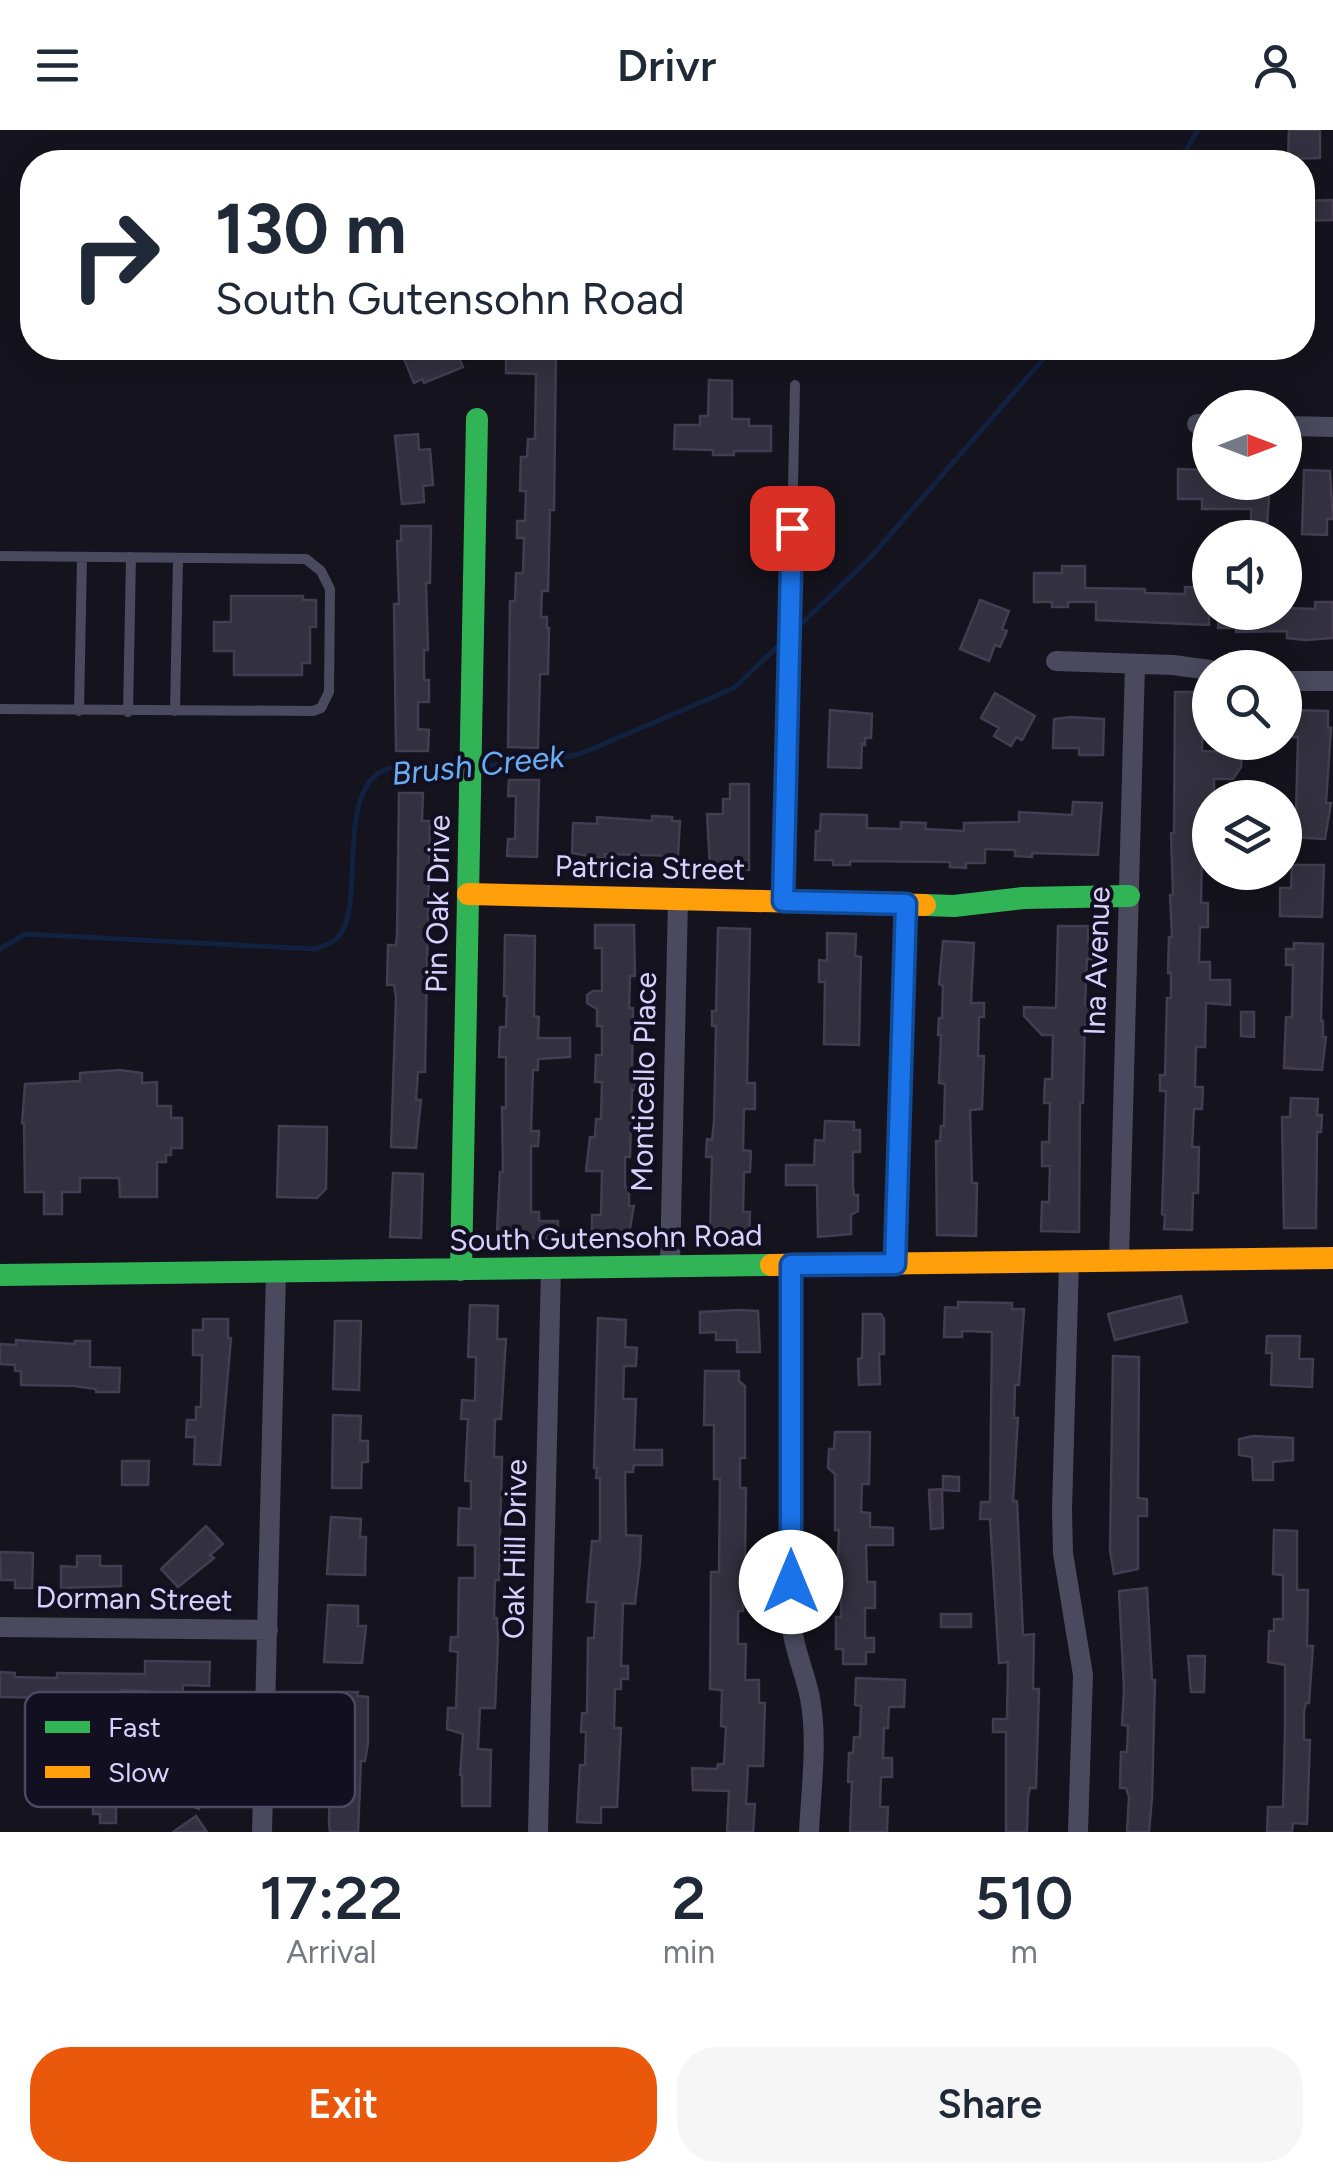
<!DOCTYPE html>
<style>
body{margin:0;font-family:Figtree,sans-serif;background:#f6f6f7;color:#1f2937;height:100vh;display:flex;flex-direction:column;font-size:38px;white-space:nowrap}
*{box-sizing:border-box;margin:0}
p{font-size:32px;color:#747a83}
.icon{flex:none;width:55px;height:55px;fill:none;stroke:currentColor;stroke-width:2;stroke-linecap:round;stroke-linejoin:round}
.map{position:relative;height:1702px;overflow:hidden}
.sheet{display:flex;flex-direction:column;background:#fff;flex:1}
.sheet>*{flex:none}
.hud{position:absolute;left:20px;top:20px;width:1295px;height:210px;border-radius:40px;box-shadow:0 5px 25px #0003;background:#fff;color:#1f2937;overflow:hidden}
.needle{width:65px;rotate:90deg}
.buttons{position:absolute;left:1192px;top:260px;display:grid;gap:20px}
.buttons a{display:grid;place-items:center;width:110px;height:110px;border-radius:50%;background:#fff;box-shadow:0 5px 25px #0003;font-size:50px}
.pin{position:absolute;display:grid;place-items:center;width:85px;height:85px;color:#fff;margin:-42px;border-radius:20px;box-shadow:0 5px 15px #0006}
.me{position:absolute;width:110px;margin:-55px;rotate:0deg;stroke-linejoin:round;filter:drop-shadow(0 0 8px #0008)}
.turn{display:flex;align-items:center;gap:35px;height:210px;padding:0 30px;font-size:45px}
.turn .icon{width:130px;height:130px;stroke-width:2.5}
.turn b{display:block;font-size:70px;line-height:85px}
.eta{display:flex;justify-content:space-evenly;align-items:center;height:170px;text-align:center}
.eta b{font-size:60px;font-weight:600;line-height:70px}
.action{display:flex;gap:20px;margin-top:auto;padding:20px 30px}
.action a{flex:1;height:115px;border-radius:40px;background:#ea580c;color:#fff;font-size:40px;font-weight:600;line-height:115px;text-align:center}
.action a+a{background:#f6f6f7;color:#1f2937}
header{display:flex;justify-content:space-between;align-items:center;height:130px;padding:0 30px;background:#fff;font-size:45px;font-weight:600}
.map>svg:first-child{display:block}
</style>
<header><svg class="icon" aria-label="menu" viewBox="0 0 24 24"><path d="M4 6h16M4 12h16M4 18h16"/></svg>Drivr<svg class="icon" aria-label="person" viewBox="0 0 24 24"><circle cx="12" cy="8" r="4"/><path d="M4 21q1-7 8-7t8 7"/></svg></header>
<div class="map">
<svg width="1333" height="1702" viewBox="0 0 1333 1702">
<rect width="100%" height="100%" fill="#15131d"/>
<g fill="none" stroke-linecap="round" stroke-linejoin="round">
<path stroke="#112140" stroke-width="5" d="M1179,32L1198,0
M482,635L530,634L580,624L734,558L869,429L1053,218
M0,819L25,804L315,819C321,816 331,814 336,809C366,783 337,677 376,645C397,629 436,636 461,635"/>
</g>
<path fill="#33313f" stroke="#423d50" stroke-width="2.5" d="M1289,0H1320V28L1288,29Z
M1333,70V90L1304,91V71Z
M419,218L422,225L440,218H455L463,237L424,253L422,249L414,253L402,224Z
M506,218L556,219L554,380H550L548,461H542L541,487H547V498H549L548,544H540L538,618L508,617L510,471H515L516,443H523L524,408H517V391H525L526,361H520L521,327H527L528,309H535L536,244L506,243Z
M709,250L732,251V289H749V296H771V321H734V325H713V320L674,319L675,295H700V286H708Z
M418,304L419,320L430,319L433,355L423,356L424,372L402,374L395,306Z
M1178,339L1210,340V352H1270L1267,397H1251V379H1202V369H1178Z
M1304,340L1330,341L1333,389H1327V405L1302,404Z
M401,396H431L430,453H426L428,520H424V550H429V572H418V599L429,600L428,621H396L394,474H399L397,411H401Z
M1062,436H1085V458L1145,459V463L1185,464V457L1210,458L1209,495L1096,490V472H1068V477H1052V472H1034V443H1062Z
M231,466H303V470H316V497H310V533H302V545H234V521H214V492H231Z
M980,470L1009,481L1002,499L1007,501L1000,517L995,515L989,531L960,519Z
M1315,472H1333V508L1306,510L1287,508V501L1236,502V498H1218L1219,482H1288V478L1315,479Z
M1175,562H1203V571H1210V588L1203,587L1202,621L1242,622L1241,637L1233,649H1214V668L1203,674L1201,773H1208V797H1200L1199,832H1210V850H1230V875L1206,873L1205,917H1196L1195,957H1203L1202,979H1194L1192,1017H1199L1198,1063H1193L1192,1100L1164,1099L1165,1085L1162,1084L1166,961H1160V945H1165L1167,868H1171V843H1168L1169,807H1172L1170,765H1173L1171,703H1174Z
M995,563L1035,586L1022,610L1016,607L1011,616L994,606L999,598L981,588Z
M830,580L872,584L871,608H865V615L862,614L861,638L828,637Z
M1293,580L1328,581V598H1331L1326,673H1331L1325,709L1288,707L1289,684H1296L1298,607H1292Z
M1070,587L1104,589L1103,625H1079V618H1053L1054,589Z
M509,650H539L537,727L507,726L508,709H515L516,666H508Z
M730,654H749V740L710,737L707,684H723V669H730Z
M399,663H423L422,691H430L425,942H418L416,970H421L416,1018L391,1017L396,867L394,855H387L388,815H396L397,804Z
M1073,672L1102,673L1098,725L1032,723V727L1015,726V720L985,719V733H966V738L950,737V732L850,731V735H833V730H815L816,701H820L821,684L867,685V698L901,699V692L926,693L925,699L964,701V693L1019,692V682L1072,685Z
M652,686L672,687V691H680L678,726L605,724V729L572,723L573,693L597,694V687L652,691Z
M1292,735H1324L1322,787L1280,786V758H1291Z
M595,795H634L635,846H630L629,878H633L632,943H637L636,960H632L630,1027H625V1057H629V1076H634L628,1109L599,1108V1104L592,1103V1085H601L602,1041H586L590,1007H595L596,989H601L602,952H595L596,925H602V896H597V879L587,873V865L593,861H602V818H595Z
M1058,796H1088V812H1092V829H1087L1085,875L1090,876V895H1085L1083,973H1080L1079,1102L1041,1101L1042,1072H1049L1050,1036H1042V1012H1049L1050,973H1044L1045,949H1052L1053,905H1042L1024,886V877L1056,878Z
M718,798L750,799L747,953H755V979H744L743,1020L751,1021L750,1042H744L743,1082H750L749,1106L710,1105L712,1027H706L707,1009L712,1010L714,992L716,896H712V881H716Z
M827,803L856,804L855,826L861,827L859,915L824,914L825,852H819V830L827,831Z
M505,805L535,806L534,886L539,887L538,908H570V927L538,929V940H533L531,1001H539L538,1016H531V1082H539V1091H558V1109L499,1107L497,1101L500,1042H503L502,977L506,978V927H499L500,897H506L507,866H504Z
M943,811L974,813L971,873H984V887H979L978,926H984L982,979L970,980L972,1053H977L976,1106L937,1105L936,1011H940L941,996H944L945,954L939,953L941,905H938L939,888H942L943,856L939,854Z
M1294,813L1323,814L1321,891H1323V907H1326L1322,940L1284,938L1286,887H1292L1293,835H1286V819H1294Z
M1241,882H1254V907L1241,906Z
M120,940L142,943V953L157,952V976H171V988H182V1018H171V1025H166V1032H157V1067H120L119,1048H80V1062H62V1084H44V1062H25L24,993H22L25,954L80,951V943Z
M1291,968L1318,969L1317,985H1322L1321,1002H1317L1316,1098H1284L1282,987H1290Z
M825,991L854,992V1000H860V1022H853V1056L854,1065H858V1081L851,1085V1104L818,1107L817,1055H786V1035H814L815,1010L824,1011Z
M279,996L327,997L326,1059L317,1068L277,1067Z
M393,1043L423,1044L421,1108L390,1107Z
M1181,1166L1187,1192L1115,1210L1108,1184Z
M958,1172L1012,1173V1179H1024L1019,1255H1015L1014,1288H1018L1013,1371H1017L1023,1505L1034,1504L1033,1559H1039L1036,1658H1030L1028,1667L1027,1702H1006V1602H993V1589H1007L1008,1532L999,1533L990,1389H980L981,1372H990L992,1202L962,1201V1207H944L945,1177L958,1178Z
M470,1175L498,1176L497,1209H506L501,1289H495L494,1327H502L499,1450H495L494,1488H497L498,1510L495,1578H480L478,1619L491,1620L490,1676H462V1645H460L463,1604L447,1599L448,1578H456L458,1522L450,1521L451,1507H458L459,1448H475V1415H458L459,1378L471,1379V1351H465L468,1289H461L462,1270L475,1271L476,1227H468Z
M740,1180L758,1181L760,1222H737V1210H716V1202L700,1203V1182Z
M863,1184H881L884,1189V1224H879L880,1254L859,1255L858,1229L862,1228Z
M598,1188L626,1190L625,1217L637,1218L636,1236H624L623,1269H636L634,1320H662V1335H634L633,1342H625L626,1405L641,1406L640,1432L635,1474L623,1473L621,1536H628V1549H621V1559H615L614,1598H621L617,1677H601V1693L577,1692L580,1635H585L586,1602H581L582,1583H587L588,1508H594L596,1472H587L589,1445L592,1411H600V1348H596L597,1338H594Z
M203,1189H228V1208H231L220,1335L194,1334L195,1307H186L187,1290H196V1277H201L202,1225H193V1200H203Z
M335,1191H361L359,1260L333,1259Z
M1267,1206H1300L1299,1229H1313L1312,1257L1271,1255L1272,1223H1266Z
M16,1210L74,1214L75,1211H90V1237L120,1238L119,1262H96V1259L74,1256L21,1255V1241H15V1235L0,1234V1214L16,1215Z
M1113,1226L1139,1227L1138,1368L1147,1369V1386H1138V1439L1114,1444L1110,1420Z
M705,1241H739V1251L745,1256V1328H740V1358H746L745,1428L746,1449H751V1465H743V1481H738V1514H746L745,1550H759V1573H765L763,1636H748L746,1674H755L753,1702H727L729,1661L693,1660L692,1638L717,1639L718,1634H724L726,1597L721,1596L722,1560L710,1559L711,1442H719L720,1349H714V1295H704Z
M333,1285L361,1286L360,1311H368V1332H362L361,1358H332Z
M835,1302H870L869,1354H862L861,1382L870,1383V1397L893,1398V1415H866L867,1452H875V1478H865V1508H874V1522H866V1534H843V1519H836V1487H841V1451H837L839,1400H835V1344L828,1338L829,1319H834Z
M1253,1306L1293,1308V1330L1273,1332V1350H1253L1252,1327L1239,1325V1309Z
M122,1331H149L148,1355H122Z
M943,1346L959,1347V1361L943,1360Z
M942,1359L943,1398L931,1399L929,1360Z
M331,1387L361,1389L360,1407H366L365,1445L327,1444Z
M206,1396L223,1414L210,1425L214,1428L178,1457L161,1439Z
M1274,1400L1297,1401V1460H1308L1307,1516H1313L1309,1573H1306L1304,1582V1610H1310L1307,1694L1293,1693L1292,1702H1267L1268,1677H1283L1285,1598V1535L1268,1532L1269,1501H1274V1489H1283V1445L1273,1444Z
M0,1422L33,1423L32,1458H15V1450H1Z
M77,1426H100V1436H121V1456L61,1458V1436L77,1437Z
M1147,1458L1152,1550H1155L1152,1668L1149,1702H1127L1129,1667L1126,1658H1120L1121,1622H1127L1128,1596L1122,1595L1124,1559L1119,1461Z
M328,1475L358,1476V1496H366L362,1533L324,1532Z
M941,1484H971V1497H941Z
M1188,1526H1205L1204,1562H1191Z
M145,1531L210,1532L209,1556L183,1555L182,1614H191L190,1653L206,1658L199,1679L172,1669V1661H160L161,1622H147L148,1561L122,1560V1570L118,1569V1594H80L79,1624H55L57,1568L0,1567V1542L15,1543L14,1547L57,1548V1543L145,1544Z
M856,1548L905,1550L904,1577H889L888,1598H884L883,1628H892V1647H881L880,1677H888L887,1702H850L852,1652H848L849,1623H853L854,1607H860L861,1576L855,1575Z
M342,1562H358L357,1566L368,1567V1613L365,1631H361L358,1702H330L329,1693L330,1654H339L340,1620H335L333,1574H336V1566H342Z
M93,1669H116V1693H100V1684H93Z
M196,1686L207,1702H173Z"/>
<g fill="none" stroke-linecap="round" stroke-linejoin="round">
<path stroke="#4a495d" stroke-width="10" d="M0,426L306,429L321,441L330,459L329,562L321,578L313,581L0,579
M789,564L795,255
M79,581L82,427
M175,581L178,428
M128,582L131,427"/>
<path stroke="#4a495d" stroke-width="20" d="M1197,294H1210
M1285,296L1333,297
M1056,531L1173,535L1210,540
M1285,551H1333
M783,771L789,564
M1119,1130L1135,534
M1069,1131L1062,1380L1063,1423L1083,1545L1078,1702
M895,1134L905,774
M791,1135V1492C794,1521 805,1542 810,1568C818,1611 811,1659 809,1702
M670,1136L678,769
M0,1497L268,1500
M262,1702L276,1142
M538,1702L551,1137"/>
<path stroke="#30b455" stroke-width="22" d="M925,775L954,776L1023,768L1129,766
M461,1140L477,289
M0,1145L771,1135"/>
<path stroke="#ff9f0a" stroke-width="22" d="M468,764L925,775
M771,1135L1333,1128"/>
</g>
<g fill="none" stroke-linecap="round" stroke-linejoin="round">
<g stroke="#114b97" stroke-width="25">
<path id="route" d="M791,1452V1135L895,1134L906,774L783,771L792,398"/>
</g>
<use href="#route" stroke="#1a73e8" stroke-width="18"/>
</g>
<g text-anchor="middle" stroke-width="8" stroke-linejoin="round" paint-order="stroke">
<g font-size="30" fill="#d8d1fc" stroke="#120f21">
<text transform="translate(650 738) rotate(1)" y="10">Patricia Street</text>
<text transform="translate(438 774) rotate(-89)" y="10">Pin Oak Drive</text>
<text transform="translate(1097 831) rotate(-88)" y="10">Ina Avenue</text>
<text transform="translate(644 952) rotate(-89)" y="10">Monticello Place</text>
<text transform="translate(606 1108) rotate(-1)" y="10">South Gutensohn Road</text>
<text transform="translate(515 1419) rotate(-89)" y="10">Oak Hill Drive</text>
<text transform="translate(134 1469) rotate(1)" y="10">Dorman Street</text>
</g>
<g font-size="32" font-style="italic" fill="#67aef5" stroke="#120f21">
<text transform="translate(478 635) rotate(-6)" y="11">Brush Creek</text>
</g>
</g>
<rect x="25" y="1562" width="330" height="115" rx="15" fill="#120f21" stroke="#4d4963" stroke-width="2.5"/>
<rect x="45" y="1591" width="45" height="12" fill="#30b455"/>
<rect x="45" y="1636" width="45" height="12" fill="#ff9f0a"/>
<g font-size="28" fill="#d8d1fc">
<text x="108" y="1607">Fast</text>
<text x="108" y="1652">Slow</text>
</g>
</svg>
<div class="buttons">
<a><svg class="needle" viewBox="-14 -14 28 28"><path d="M0-13l5 13h-10z" fill="#e53935"/><path d="M0 13l5-13h-10z" fill="#747a83"/></svg></a>
<a><svg class="icon" aria-label="sound" viewBox="0 0 24 24"><path d="M4 9h4l5-4v14l-5-4H4zM17 9q2 3 0 6"/></svg></a>
<a><svg class="icon" aria-label="search" viewBox="0 0 24 24"><circle cx="10" cy="10" r="6"/><path d="M15 15l6 6"/></svg></a>
<a><svg class="icon" aria-label="layers" viewBox="0 0 24 24"><path d="M12 4l9 5-9 5-9-5zM3 14l9 5 9-5"/></svg></a>
</div>
<div class="pin" style="left:792px;top:398px;background:#d93025"><svg class="icon" aria-label="arrive" viewBox="0 0 24 24"><path d="M6 21V4h12l-3 4 3 4H6"/></svg></div>
<svg class="me" style="left:791px;top:1452px" viewBox="-20 -20 40 40"><circle r="19" fill="#fff"/><path d="M0-13L10 11 0 6-10 11z" fill="#1a73e8"/></svg>
<div class="hud">
<div class="turn"><svg class="icon" aria-label="right" viewBox="0 0 24 24"><path d="M7 20v-9h11M14 6l5 5-5 5"/></svg><div><b>130 m</b>South Gutensohn Road</div></div>
</div>
</div>
<section class="sheet">
<div class="eta">
<div><b>17:22</b><p>Arrival</p></div>
<div><b>2</b><p>min</p></div>
<div><b>510</b><p>m</p></div>
</div>
<div class="action"><a>Exit</a><a>Share</a></div>
</section>
